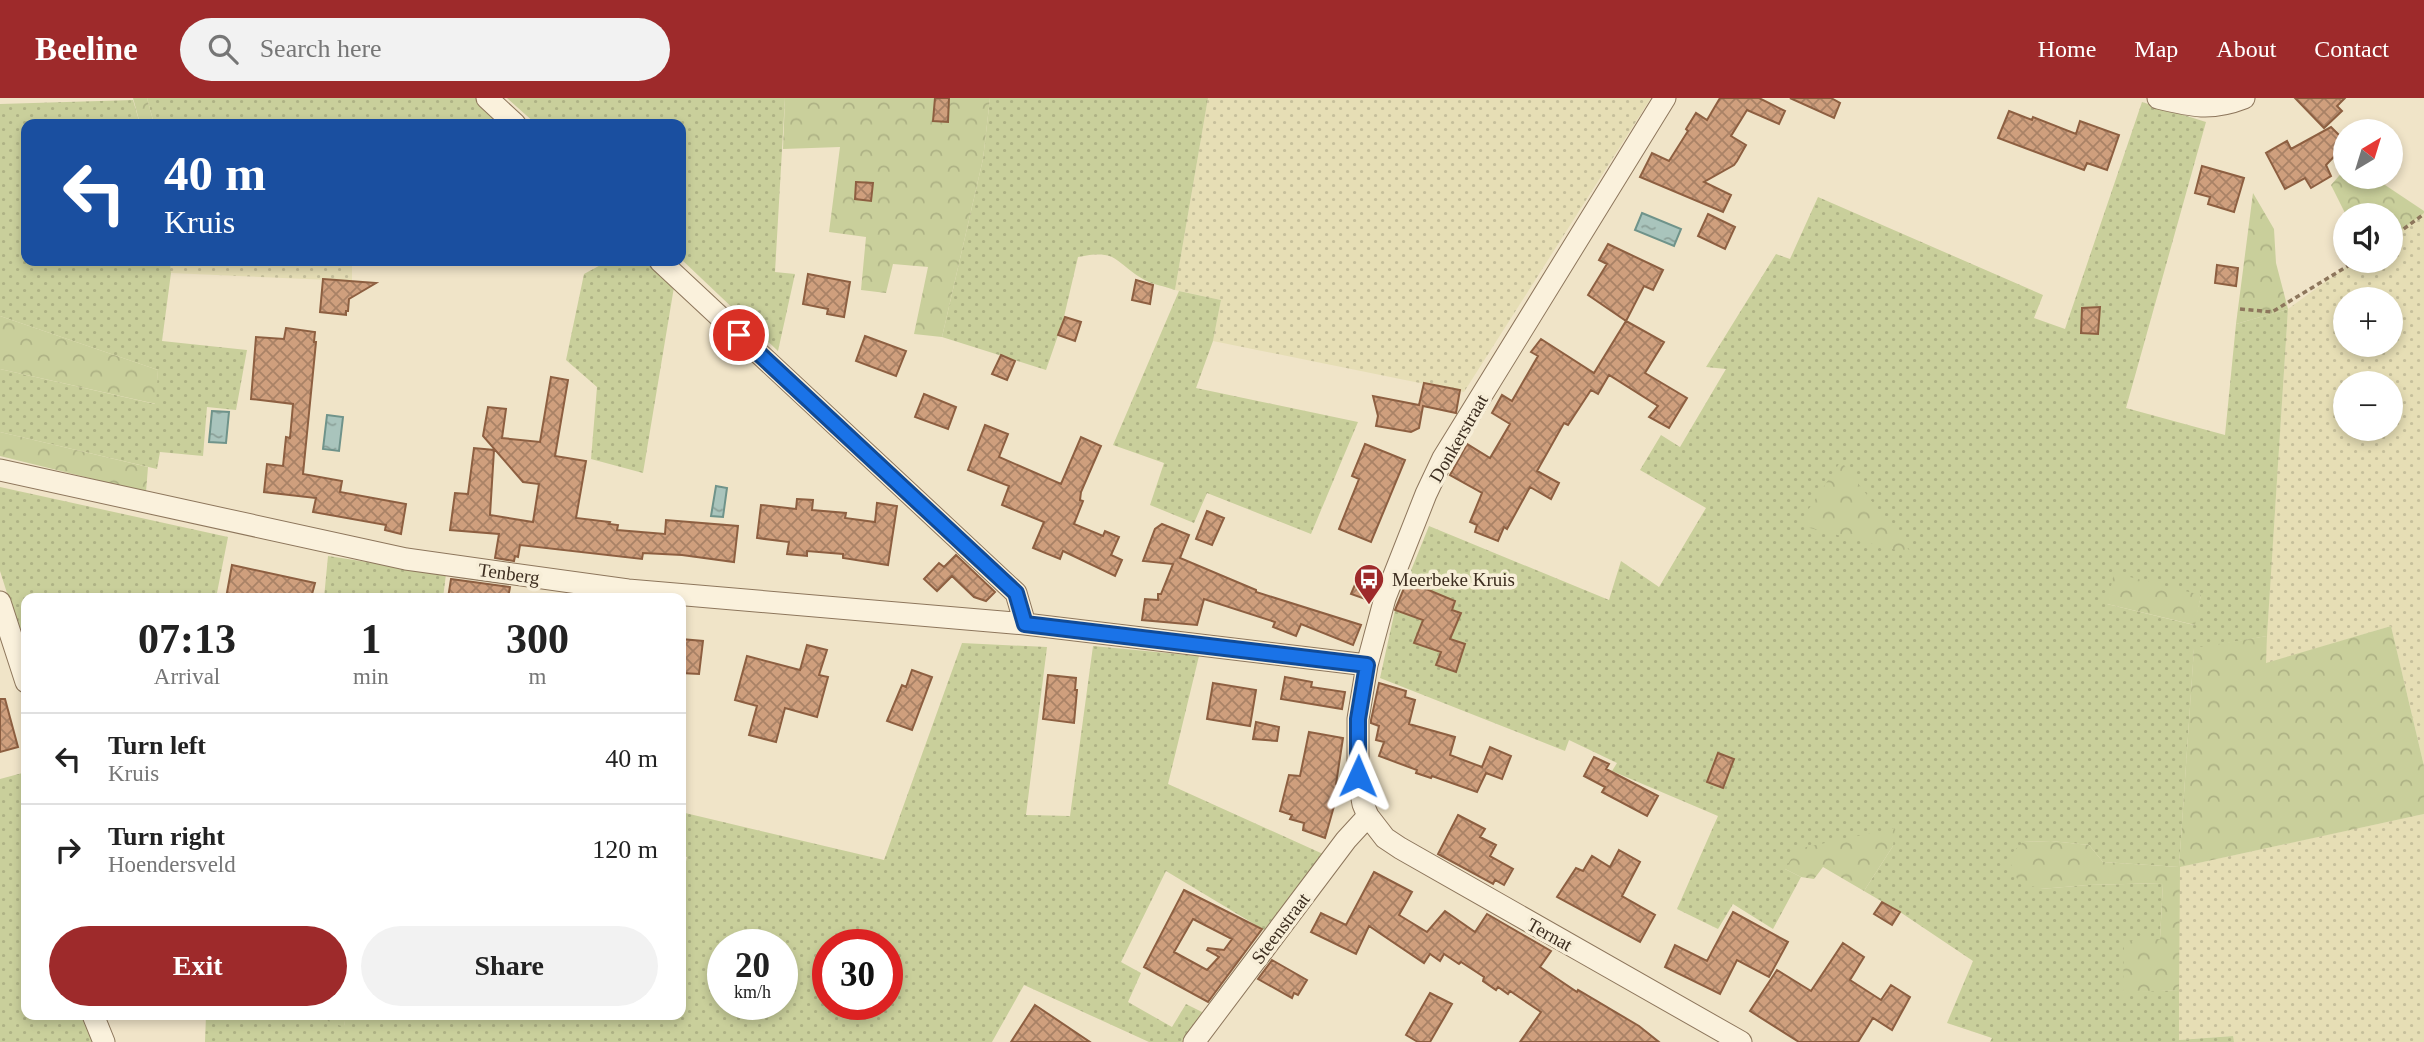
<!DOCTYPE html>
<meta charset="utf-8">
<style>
body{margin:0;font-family:Georgia,serif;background:#f2f2f2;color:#222;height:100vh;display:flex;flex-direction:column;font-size:26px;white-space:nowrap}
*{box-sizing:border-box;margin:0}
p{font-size:23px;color:#767676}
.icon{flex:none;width:38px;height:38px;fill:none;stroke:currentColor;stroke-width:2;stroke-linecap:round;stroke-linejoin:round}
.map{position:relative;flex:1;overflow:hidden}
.drawer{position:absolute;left:21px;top:495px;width:665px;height:427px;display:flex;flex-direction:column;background:#fff;border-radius:14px;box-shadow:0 4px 10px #0003}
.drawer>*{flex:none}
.guide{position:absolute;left:21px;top:21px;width:665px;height:147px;border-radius:14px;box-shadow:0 4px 10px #0003;background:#1a4fa0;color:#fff;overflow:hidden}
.needle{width:46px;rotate:38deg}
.buttons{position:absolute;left:2333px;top:21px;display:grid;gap:14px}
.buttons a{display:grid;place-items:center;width:70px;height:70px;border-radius:50%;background:#fff;box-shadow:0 4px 10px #0003;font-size:35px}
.speed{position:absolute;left:707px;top:831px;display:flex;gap:14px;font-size:35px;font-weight:700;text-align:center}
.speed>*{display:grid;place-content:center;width:91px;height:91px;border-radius:50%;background:#fff;box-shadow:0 4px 10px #0003;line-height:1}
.speed small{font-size:18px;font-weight:400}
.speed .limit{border:10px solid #d22;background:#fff;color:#111}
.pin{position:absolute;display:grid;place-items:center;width:60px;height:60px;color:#fff;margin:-30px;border:4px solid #fff;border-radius:50%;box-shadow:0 2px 7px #0007}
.me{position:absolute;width:77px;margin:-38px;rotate:1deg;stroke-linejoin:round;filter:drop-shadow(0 0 5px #0008)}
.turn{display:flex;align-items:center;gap:24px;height:147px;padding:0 28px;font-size:32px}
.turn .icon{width:91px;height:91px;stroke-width:2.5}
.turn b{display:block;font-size:49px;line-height:60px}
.eta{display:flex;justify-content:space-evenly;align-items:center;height:119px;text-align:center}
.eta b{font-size:42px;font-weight:700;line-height:49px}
.action{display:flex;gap:14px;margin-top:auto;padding:14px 28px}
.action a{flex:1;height:80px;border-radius:42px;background:#9e2a2b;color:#fff;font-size:28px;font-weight:700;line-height:80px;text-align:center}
.action a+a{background:#f2f2f2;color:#222}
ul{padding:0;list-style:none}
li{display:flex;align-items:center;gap:21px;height:91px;padding:0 28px;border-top:2px solid #e0e0e0}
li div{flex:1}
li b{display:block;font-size:26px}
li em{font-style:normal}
header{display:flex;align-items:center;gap:42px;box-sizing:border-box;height:98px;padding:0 35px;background:#9e2a2b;color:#fff}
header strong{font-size:33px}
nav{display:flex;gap:38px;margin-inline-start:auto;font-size:24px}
.search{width:490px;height:63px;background:#f2f2f2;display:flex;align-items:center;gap:18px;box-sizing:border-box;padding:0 24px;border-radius:38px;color:#767676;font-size:26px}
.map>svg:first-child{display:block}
</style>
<header>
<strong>Beeline</strong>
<div class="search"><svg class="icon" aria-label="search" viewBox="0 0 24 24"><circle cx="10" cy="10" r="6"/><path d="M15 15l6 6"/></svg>Search here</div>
<nav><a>Home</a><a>Map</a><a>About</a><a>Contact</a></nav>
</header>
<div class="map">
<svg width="2424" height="944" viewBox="0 0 2424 944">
<defs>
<pattern id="farmland-dots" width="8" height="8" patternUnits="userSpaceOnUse" patternTransform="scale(1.75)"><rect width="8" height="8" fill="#e6deb5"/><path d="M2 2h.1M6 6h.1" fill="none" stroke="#c6bf9b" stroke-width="1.8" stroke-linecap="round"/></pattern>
<pattern id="grass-dots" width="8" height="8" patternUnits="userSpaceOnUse" patternTransform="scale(1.75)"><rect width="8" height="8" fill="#c9cf9b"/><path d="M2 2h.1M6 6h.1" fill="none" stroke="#aeb285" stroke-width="1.8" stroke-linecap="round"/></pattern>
<pattern id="forest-crowns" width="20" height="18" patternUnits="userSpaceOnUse" patternTransform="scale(1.75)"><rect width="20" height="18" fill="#c9cf9b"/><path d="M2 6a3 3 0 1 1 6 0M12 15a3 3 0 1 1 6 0" fill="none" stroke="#aeb285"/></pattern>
<pattern id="water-ripples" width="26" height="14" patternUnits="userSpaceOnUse" patternTransform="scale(1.75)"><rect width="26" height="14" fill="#a9c4bc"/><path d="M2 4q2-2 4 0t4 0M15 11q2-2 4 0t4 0" fill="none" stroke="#8ba098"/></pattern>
<pattern id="building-cross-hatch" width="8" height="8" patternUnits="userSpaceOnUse" patternTransform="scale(1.75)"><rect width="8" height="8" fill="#cf9f7d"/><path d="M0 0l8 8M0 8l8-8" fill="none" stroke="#a98266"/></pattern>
</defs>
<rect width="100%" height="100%" fill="#f0e4c8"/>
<path fill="url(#farmland-dots)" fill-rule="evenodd" d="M1208,0H1651L1464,294L1213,243L1221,202L1175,192Z
M2424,115V668L2391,528L2265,566L2288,211L2354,163H2390L2391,140ZM2345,201H2390V247H2345ZM2345,285H2390V331H2345Z
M170,163H352V183L171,175Z
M2424,716V944H2234L2232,938L2179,942V769Z"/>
<path fill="url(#grass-dots)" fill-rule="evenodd" d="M147,0H482L509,26H154Z
M507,0H785L775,174L795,176L778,253L681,161V26H536Z
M990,0H1208L1175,192C1165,188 1152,187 1143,181C1113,163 1118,151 1078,159L1063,223L1046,272L942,239L983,61Z
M133,2L140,26H26V163H170L171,175L162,243L247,252L236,312L207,309L203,358L160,354L157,371L0,334V271L155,306L158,272L0,218V6Z
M2142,4L2206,24L2126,310L2225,337L2236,226L2288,211L2267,538L2194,551L2179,769L2103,764L2089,747L2051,743L2023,744L2040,791L2088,787L2163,785L2160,841L2123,894L2179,892V942L2233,938L2234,944H1990L1992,940L1947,925L1973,863L1900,814L1864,793L1893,748L1785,771L1801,779L1773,831L1733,806L1718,831L1677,811L1718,718L1612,673L1617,665L1569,642L1565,653L1380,580L1395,512L1429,428L1609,502L1621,463L1659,489L1706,410L1640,372L1661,337L1680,349L1726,271L1706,269L1776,156L1790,161L1818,99L2043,197L2034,220L2065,231ZM2201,497L2194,527L2107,506Z
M608,163H654L675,183L643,375L591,361L597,289L566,262L584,176Z
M1179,193L1221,202L1213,243L1196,290L1358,324L1311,436L1207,395L1194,425L1150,407L1164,365L1113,347Z
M0,389L228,439L216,500H26V537L20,536L0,473Z
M328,458L446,476L443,500H324Z
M962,545L1047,549L1026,717L1070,718L1093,548L1199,558L1168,686L1323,756L1264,832L1166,773L1121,864L1141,875L1128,904L1172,929L1186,906L1206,916L1185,944H1149L1024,887L992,944H205L206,917H311L344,928L346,917H681V785L687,759L681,758V714L884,762ZM723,847H782V906H723ZM828,847H887V906H828Z
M26,674V917H83L94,944H0V681Z"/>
<path fill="url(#forest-crowns)" d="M133,0H147L154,26H140Z
M785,0H990L983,61L942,239L914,236L928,169L893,166L886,195L861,192L866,139L829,134L840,49L783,51Z
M2345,71V79H2373L2424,113V115L2391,140L2390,117H2346L2331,87Z
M2253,95L2274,131L2276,165L2288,211L2236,226Z
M0,218L158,272L156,306L0,271Z
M0,334L148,369L146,394L0,358Z
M1841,363L1912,456L1798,427Z
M2114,475L2201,497L2195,527L2107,506Z
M2391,528L2424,668V716L2180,769L2179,892L2123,895L2124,843L2160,841L2163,785L2088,787L2040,791L2018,783L2008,759L2023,744L2051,743L2089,747L2103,764L2179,769L2194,550L2267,538L2266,565Z
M1895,730L1893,748L1864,793L1823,769L1814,781L1801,779L1785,771L1797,751Z
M311,917H346L344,929Z"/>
<path fill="url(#water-ripples)" stroke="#6f938a" stroke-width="2" d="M1642,115L1681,131L1674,148L1635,132Z
M212,313L229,314L226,345L209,344Z
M327,317L343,319L339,353L323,351Z
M716,388L727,390L723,419L711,418Z"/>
<path fill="url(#building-cross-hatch)" stroke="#8d5f41" stroke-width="2" fill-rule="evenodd" d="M935,0H949L948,24L933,23Z
M1720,0H1759L1785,13L1779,26L1747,12L1731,38L1746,47L1737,63L1734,67L1704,84L1731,97L1723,114L1640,79L1652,55L1669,63L1688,33L1686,31L1696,15L1707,22Z
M1790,0H1831L1840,5L1834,20Z
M2295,0H2345L2337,8L2342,13L2324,30Z
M2009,13L2032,22L2033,19L2076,36L2080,23L2119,37L2107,72L2087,65L2084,72L1998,40Z
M2331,29L2345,43V47L2326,67L2331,78L2311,90L2305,80L2285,91L2266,55L2287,43L2291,51Z
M2202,68L2244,80L2234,114L2208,106L2210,99L2195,95Z
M856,84L873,85L871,103L855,101Z
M1708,116L1735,129L1725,151L1698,138Z
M1608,146L1663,172L1653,192L1644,188L1626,223L1664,244L1645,275L1687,300L1669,330L1649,319L1658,308L1609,277L1598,296L1591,292L1568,327L1564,325L1537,373L1559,385L1551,401L1530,389L1507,431L1504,429L1498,443L1475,434L1477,427L1470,424L1482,395L1450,377L1467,346L1490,360L1510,326L1492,315L1502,297L1512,303L1538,258L1531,254L1541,241L1594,275L1626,223L1588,197L1607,166L1599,162Z
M2217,167L2238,170L2236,188L2215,185Z
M808,176L850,184L844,219L827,216L828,211L803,206Z
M323,181L376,185L349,201L348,213H346V217L320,214Z
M1136,182L1153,187L1150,206L1132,202Z
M2100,209L2098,236L2081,235L2082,210Z
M1065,219L1081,224L1075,243L1058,237Z
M286,230L315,234L314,244H316L303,376L342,383L340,394L406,406L401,436L385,432L386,427L313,414L316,400L264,394L267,366L283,368L286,339L290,340L293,306L251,301L256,239L284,241Z
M865,238L906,253L896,278L856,263Z
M1001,257L1015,263L1007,282L992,276Z
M551,279L568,282L555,358L586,363L576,420L610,424L609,426L618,427L617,432L665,436L666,422L738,428L734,464L682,457L643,455L642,461L520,447L518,459L515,458L514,463L495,460L499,436L450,432L455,395L468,396L474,350L494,352L490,417L533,424L539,386L523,384L483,338L488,309L506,311L502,340L540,344Z
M1424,285L1460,292L1456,315L1423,308L1419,330L1411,334L1376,328L1378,318L1373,298L1419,307Z
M924,296L956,309L948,331L915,319Z
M985,327L1008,336L999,359L1061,386L1081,339L1101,348L1081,394L1080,402L1083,403L1074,426L1103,438L1105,433L1119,439L1111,457L1122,462L1115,478L1063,453L1060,461L1033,450L1044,424L1002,407L1009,388L968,372Z
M1365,346L1405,362L1371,444L1339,431L1359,381L1352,378Z
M797,401L813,402L812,412L846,415L845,420L875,424L877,405L897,408L888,467L843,460V456L807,453V458L787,456L789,444L757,440L761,407L796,411Z
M1207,413L1224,420L1212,447L1196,441Z
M1162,426L1189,437L1180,460L1256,492V494L1361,527L1353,547L1301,526L1296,538L1273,529L1275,524L1204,501L1197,527L1142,522L1145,501L1158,502V496H1161L1173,466L1143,463L1155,431Z
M956,457L995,494L986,503L974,499L952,478L937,493L924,481L939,465L944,469Z
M232,467L315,485L311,500H226Z
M1360,475L1378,482L1371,503L1351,496Z
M451,481L510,489L508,500H448Z
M1407,483L1455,503L1452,512L1461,515L1450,541L1465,546L1456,574L1436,567L1441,554L1414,545L1423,522L1395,512Z
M681,541L703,543L699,576L681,575Z
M807,547L827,552L819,577L828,579L817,619L785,610L776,644L749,637L757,608L735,602L747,558L800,572Z
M912,572L932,579L912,632L887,623L902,587L906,589Z
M1048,577L1076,580L1075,592H1077L1074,625L1043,621Z
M1285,579L1312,584L1311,589L1345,594L1342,611L1281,601Z
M1213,585L1256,592L1250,628L1207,621Z
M1379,585L1406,593L1405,599L1415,602L1409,626L1455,639L1450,657L1482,669L1490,649L1511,658L1502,681L1486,675L1477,694L1432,678L1431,680L1416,675L1417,672L1379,658L1384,644L1376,642L1379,628L1371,625V622Z
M0,601H5L18,649L0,654Z
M1256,624L1279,629L1277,643L1253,641Z
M1309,634L1343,640L1336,686L1340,687L1325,740L1303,732L1304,725L1290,721L1292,717L1280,713L1289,677L1300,678Z
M1718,655L1734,661L1723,690L1707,684Z
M1594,659L1609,666L1606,671L1658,698L1647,718L1602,694L1605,689L1584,678Z
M1458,717L1485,731L1480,739L1496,747L1490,758L1513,771L1504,787L1495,782L1493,786L1438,756Z
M1619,752L1640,764L1622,798L1655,817L1640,844L1557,799L1576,770L1583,773L1592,758L1610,769Z
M1374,774L1412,794L1399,817L1427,834L1445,813L1475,834L1487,816L1551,853L1540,869L1577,894L1578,892L1639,928L1659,944H1520L1541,914L1510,893L1508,896L1498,889L1496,892L1483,883L1484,879L1461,864L1459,866L1444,856L1440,863L1430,856L1424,865L1369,828L1356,856L1311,834L1321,815L1346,827Z
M1184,792L1262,831L1208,904L1144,869ZM1193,821L1232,841L1224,852L1208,850L1207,852L1219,859L1207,872L1174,854Z
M1882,804L1900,814L1892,827L1874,816Z
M1733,814L1788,844L1769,879L1737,862L1720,896L1665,869L1675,847L1707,863Z
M1843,845L1864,859L1850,882L1881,902L1891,887L1910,899L1892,932L1873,920L1858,944H1799L1750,913L1777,872L1811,893Z
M1272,862L1307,882L1298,897L1294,895L1292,900L1258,881Z
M1430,895L1452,906L1430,944H1418L1406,937Z
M1035,907L1090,944H1011Z"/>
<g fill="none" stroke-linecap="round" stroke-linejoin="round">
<g stroke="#8d765c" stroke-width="23">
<path id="minor" d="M487,0L515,26
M1665,0L1443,360L1426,396L1385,500L1367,567L1358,621V679L1363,706L1368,718L1385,740L1400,750L1741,944
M2158,0C2191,8 2211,13 2244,0
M660,163L1016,495L1025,526
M0,372L406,461L628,492L1025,526L1367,567
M0,504L26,584
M93,917L104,944
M1194,944L1346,742L1368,718"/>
</g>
<path stroke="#8d765c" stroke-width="3.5" stroke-dasharray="5 3.5" stroke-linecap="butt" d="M2390,141L2424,116
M2240,211L2272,214L2356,163"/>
<use href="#minor" stroke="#faf1dc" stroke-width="21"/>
</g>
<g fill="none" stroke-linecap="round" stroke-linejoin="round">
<g stroke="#114b97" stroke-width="18">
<path id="route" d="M739,237L1016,495L1025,526L1367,567L1358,621V678"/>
</g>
<use href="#route" stroke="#1a73e8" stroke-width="12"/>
</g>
<defs>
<g id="bus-pin" transform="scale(1.575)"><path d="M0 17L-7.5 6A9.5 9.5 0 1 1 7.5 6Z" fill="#9e2a2b" stroke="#f7eed8"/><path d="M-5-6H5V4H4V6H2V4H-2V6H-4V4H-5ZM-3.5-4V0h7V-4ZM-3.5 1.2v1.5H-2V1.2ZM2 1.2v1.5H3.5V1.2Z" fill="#fff"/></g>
</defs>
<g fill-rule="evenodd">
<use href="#bus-pin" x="1369" y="481"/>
</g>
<g text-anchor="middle" stroke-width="7" stroke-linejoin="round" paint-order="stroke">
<g font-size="19" fill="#3d2e20" stroke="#f7eed8">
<text transform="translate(1458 340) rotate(-60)" y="7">Donkerstraat</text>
<text transform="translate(509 475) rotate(8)" y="7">Tenberg</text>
<text transform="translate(1280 830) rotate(-53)" y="7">Steenstraat</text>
<text transform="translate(1550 836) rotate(29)" y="7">Ternat</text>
</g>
<g font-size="19" fill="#3d2e20" stroke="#f7eed8" text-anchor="start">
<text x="1392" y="488">Meerbeke Kruis</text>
</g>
</g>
</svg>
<div class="buttons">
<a><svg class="needle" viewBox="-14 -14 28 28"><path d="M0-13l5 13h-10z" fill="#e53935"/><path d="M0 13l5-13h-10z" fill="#767676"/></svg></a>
<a><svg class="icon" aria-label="sound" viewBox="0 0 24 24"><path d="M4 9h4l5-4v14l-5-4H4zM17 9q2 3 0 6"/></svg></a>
<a>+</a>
<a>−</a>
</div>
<div class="speed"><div>20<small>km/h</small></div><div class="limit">30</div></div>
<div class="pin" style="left:739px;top:237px;background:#d93025"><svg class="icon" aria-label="arrive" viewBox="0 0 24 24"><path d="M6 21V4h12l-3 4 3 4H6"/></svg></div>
<svg class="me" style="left:1358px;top:678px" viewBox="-20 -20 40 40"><path d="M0-17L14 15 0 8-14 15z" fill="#1a73e8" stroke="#fff" stroke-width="4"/></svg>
<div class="guide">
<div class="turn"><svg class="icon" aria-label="left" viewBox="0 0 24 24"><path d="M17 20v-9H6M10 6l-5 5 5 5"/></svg><div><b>40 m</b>Kruis</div></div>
</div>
<section class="drawer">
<div class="eta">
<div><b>07:13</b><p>Arrival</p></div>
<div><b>1</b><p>min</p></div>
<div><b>300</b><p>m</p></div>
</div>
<ul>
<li><svg class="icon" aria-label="left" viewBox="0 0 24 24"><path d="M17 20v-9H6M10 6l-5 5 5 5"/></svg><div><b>Turn left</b><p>Kruis</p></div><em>40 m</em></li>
<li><svg class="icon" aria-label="right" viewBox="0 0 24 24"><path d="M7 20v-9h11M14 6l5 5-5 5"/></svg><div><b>Turn right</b><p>Hoendersveld</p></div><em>120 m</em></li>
</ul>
<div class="action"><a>Exit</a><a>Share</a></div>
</section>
</div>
